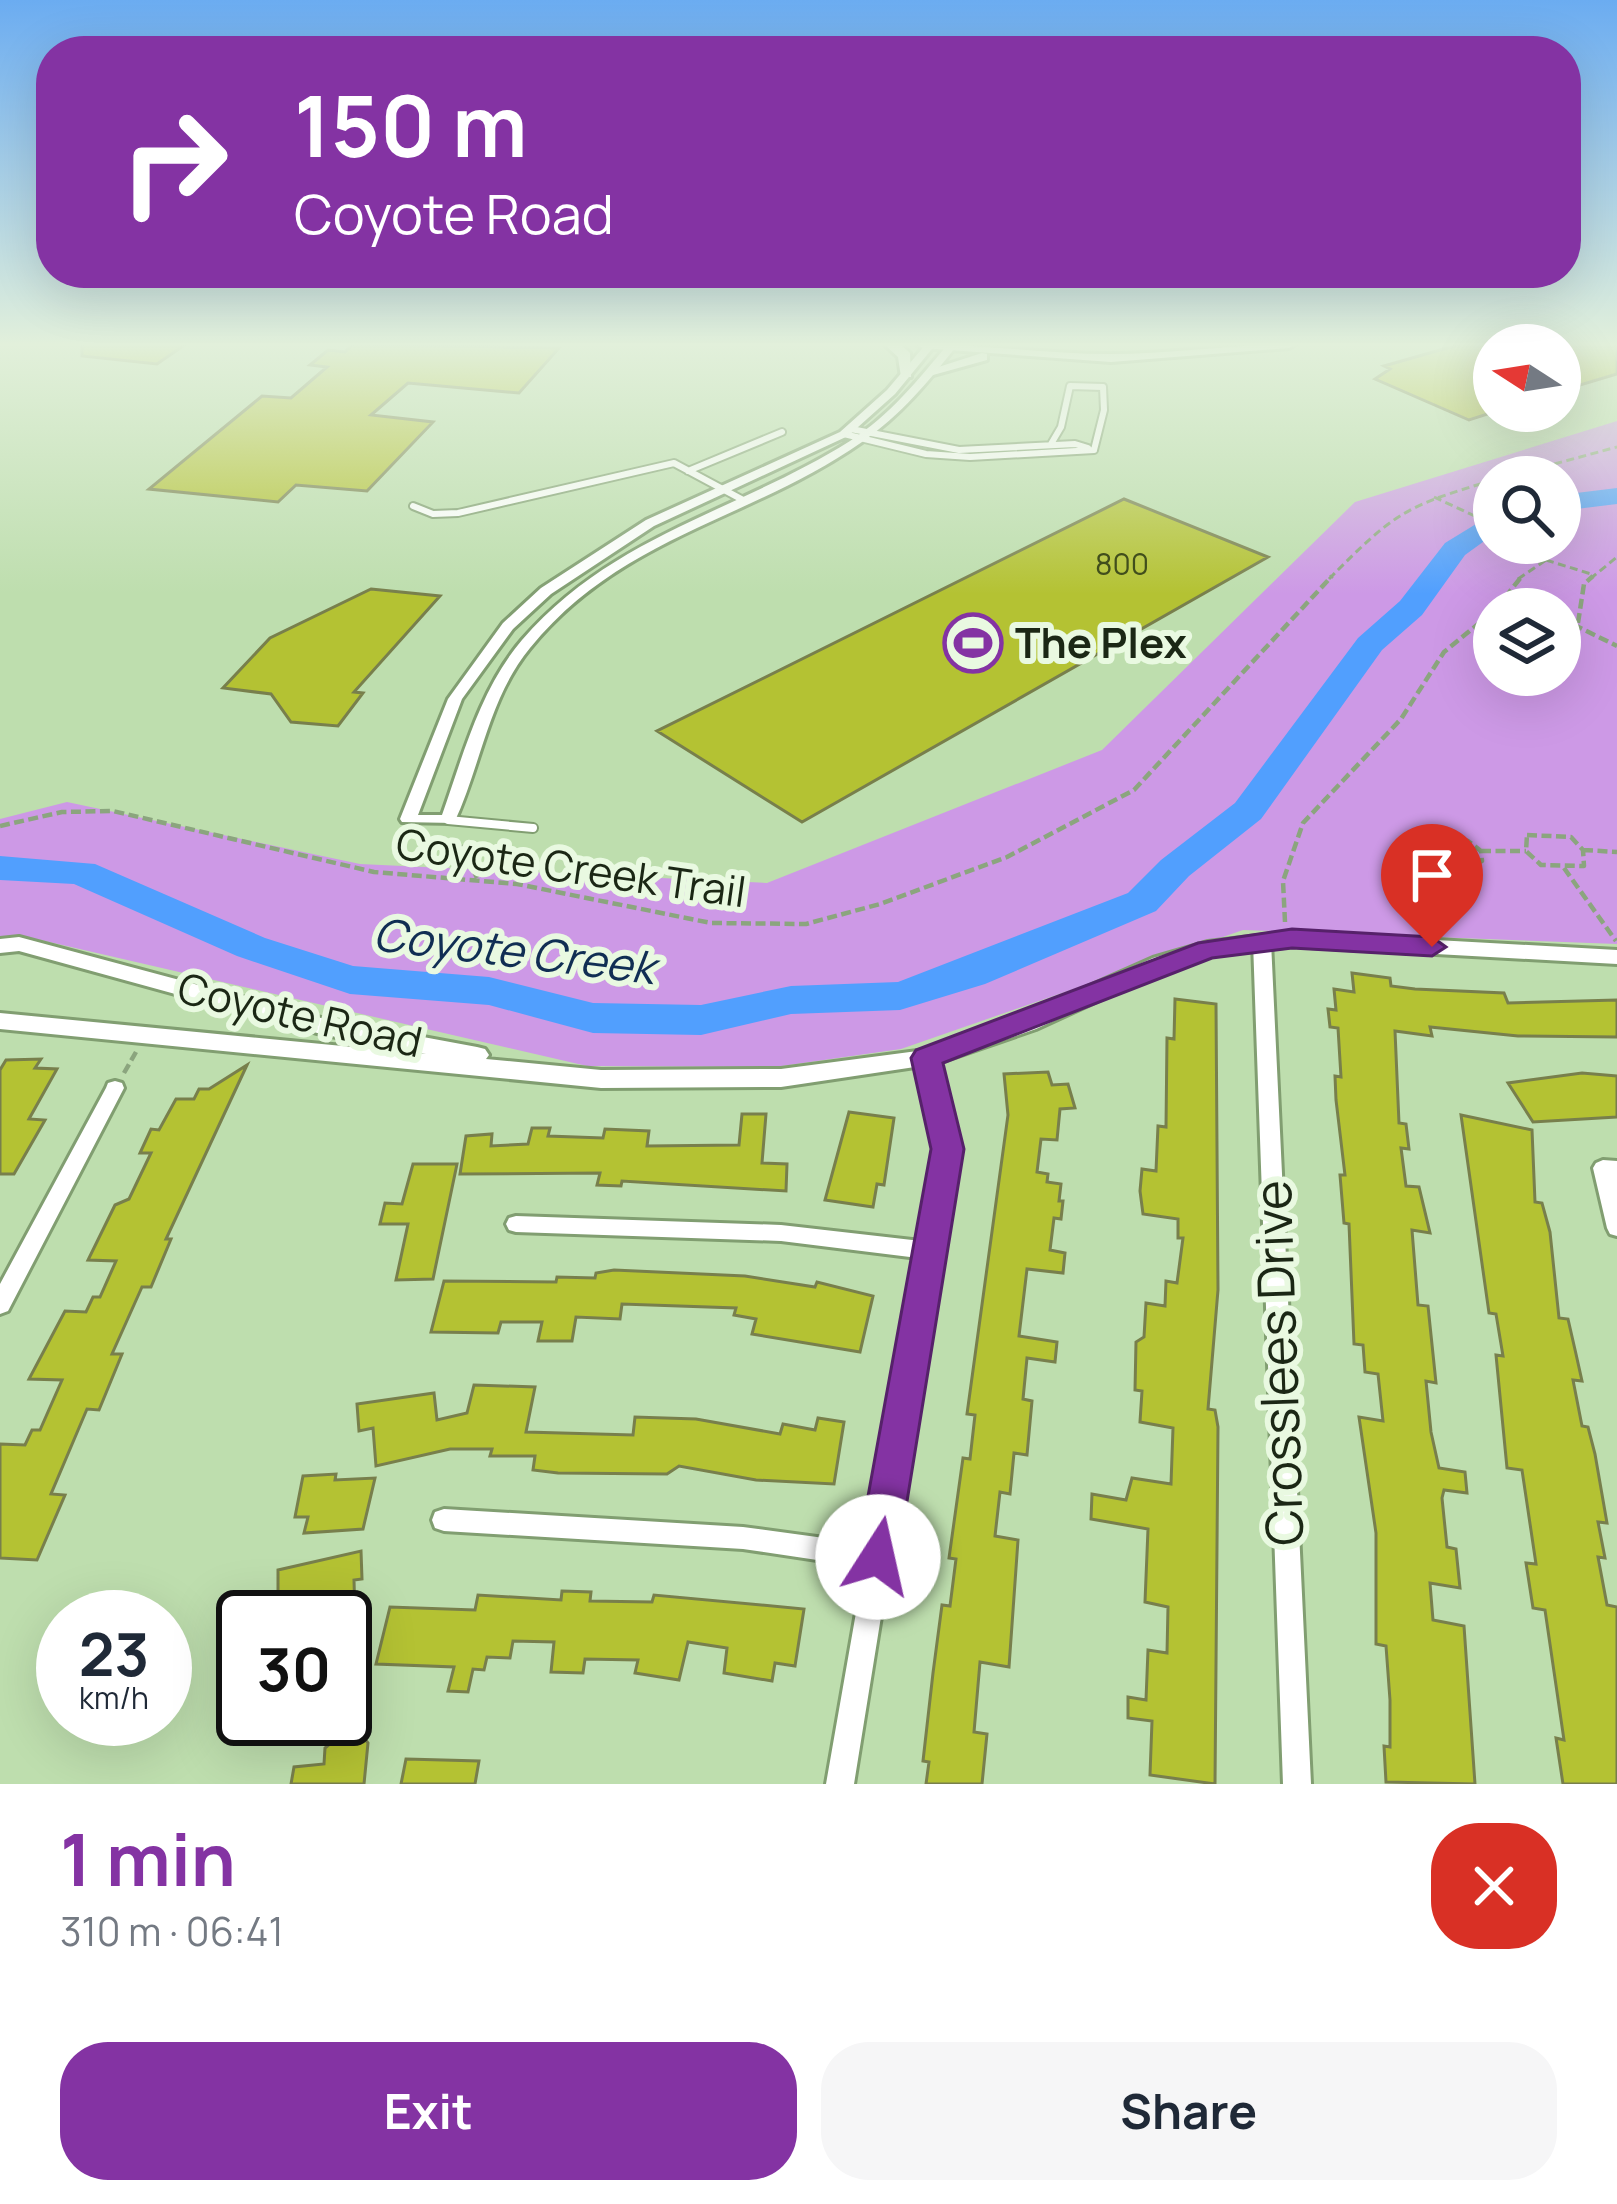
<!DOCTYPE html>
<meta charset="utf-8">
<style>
body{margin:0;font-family:Manrope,sans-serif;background:#f6f6f7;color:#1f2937;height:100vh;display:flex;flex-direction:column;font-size:45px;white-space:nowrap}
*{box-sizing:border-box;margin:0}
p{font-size:39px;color:#747a83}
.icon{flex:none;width:66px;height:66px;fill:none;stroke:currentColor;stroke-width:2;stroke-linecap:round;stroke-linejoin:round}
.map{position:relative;height:1784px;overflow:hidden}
.side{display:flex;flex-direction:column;background:#fff;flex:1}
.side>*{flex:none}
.top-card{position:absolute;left:36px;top:36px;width:1545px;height:252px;border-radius:48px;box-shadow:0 12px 48px #0002;background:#8433a3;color:#fff;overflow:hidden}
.needle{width:78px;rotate:282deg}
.fabs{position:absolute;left:1473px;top:324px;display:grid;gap:24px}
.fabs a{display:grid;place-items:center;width:108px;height:108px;border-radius:50%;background:#fff;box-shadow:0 12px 48px #0002;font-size:60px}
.speed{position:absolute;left:36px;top:1590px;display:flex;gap:24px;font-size:60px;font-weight:700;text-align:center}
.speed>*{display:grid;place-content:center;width:156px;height:156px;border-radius:50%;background:#fff;box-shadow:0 12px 48px #0002;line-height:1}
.speed small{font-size:30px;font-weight:400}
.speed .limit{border:6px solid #111;border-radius:18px;background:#fff;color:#111}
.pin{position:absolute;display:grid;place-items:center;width:102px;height:102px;color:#fff;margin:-123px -51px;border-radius:50% 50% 50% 0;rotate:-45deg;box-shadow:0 0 12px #0007}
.pin .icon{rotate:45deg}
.me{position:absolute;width:132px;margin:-66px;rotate:10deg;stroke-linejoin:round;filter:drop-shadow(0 0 9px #0008)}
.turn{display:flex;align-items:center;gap:42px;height:252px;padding:0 60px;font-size:54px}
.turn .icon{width:156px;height:156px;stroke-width:2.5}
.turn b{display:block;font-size:84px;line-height:102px}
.round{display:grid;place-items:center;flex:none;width:126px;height:126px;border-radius:48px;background:#f6f6f7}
.summary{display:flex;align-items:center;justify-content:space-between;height:204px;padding:0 60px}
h1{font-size:72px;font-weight:700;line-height:90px;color:#8433a3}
.primary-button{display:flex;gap:24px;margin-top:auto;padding:24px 60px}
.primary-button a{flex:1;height:138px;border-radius:48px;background:#8433a3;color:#fff;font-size:48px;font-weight:700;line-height:138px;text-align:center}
.primary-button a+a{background:#f6f6f7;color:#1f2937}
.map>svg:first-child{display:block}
</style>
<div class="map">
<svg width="1617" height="1784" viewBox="0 0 1617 1784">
<rect width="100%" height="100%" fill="#bedeae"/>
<path fill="#cd99e6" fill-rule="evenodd" d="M1617,421V944L1243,930L901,1049L775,1067L587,1066L19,935L0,938V819L67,802L360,864L767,883L1102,750L1355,502ZM1494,477H1560V543H1494ZM1494,609H1560V675H1494Z"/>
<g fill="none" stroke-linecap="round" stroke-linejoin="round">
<path fill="#519ffe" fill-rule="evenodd" d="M1617,488V504L1560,511V495Z
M1494,513V534L1465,555L1422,615L1382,650L1261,819L1189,876L1156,911L985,984L900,1010L791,1014L701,1035L593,1033L489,1005L350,994L237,956L74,884L0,880V856L95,864L265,938L353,966L489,977L593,1003L701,1005L791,986L898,982L1128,893L1161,860L1235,803L1358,638L1400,601L1445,543Z"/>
</g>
<path fill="#b4c233" stroke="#787f4c" stroke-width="3" d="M82,344H186L157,364L82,356Z
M353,344L559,348L519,393L408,383L371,415L433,422L367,491L296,485L278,502L149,489L262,396L291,398L327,367L310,365L328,350L345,352Z
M1461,344H1494V412L1469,420L1375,379L1390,369L1384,366Z
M1617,344V374L1560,391V344Z
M1124,499L1268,557L802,822L657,731Z
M371,589L440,596L354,692L363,693L338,726L291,722L271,694L223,688L270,638Z
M1352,973L1390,978L1391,986L1415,989L1504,993L1508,1003L1617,1000V1037L1518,1036L1430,1027L1432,1036L1395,1031L1399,1123L1406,1124L1409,1149L1401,1148L1406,1186L1419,1187L1430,1233L1412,1230L1418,1305L1428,1306L1436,1383L1426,1381L1431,1432L1439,1468L1465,1472L1467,1493L1444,1490L1442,1498L1447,1547L1456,1549L1460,1588L1430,1583L1433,1620L1464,1626L1475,1784L1386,1782L1384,1746L1390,1747V1700L1386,1646L1376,1644V1533L1359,1417L1383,1421L1378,1374L1365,1372L1363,1345L1354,1344L1349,1224L1344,1223L1340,1175H1345L1336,1100L1335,1076L1341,1077L1338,1028L1330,1027L1328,1009L1336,1010L1334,989L1354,992Z
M1175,999L1216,1004L1218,1290L1208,1409L1215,1410L1218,1427L1215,1784L1150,1775L1152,1721L1128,1718V1697L1146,1700L1148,1650L1167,1653L1168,1607L1145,1602L1148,1529L1091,1519L1092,1494L1126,1500L1132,1478L1171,1484L1173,1428L1140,1422L1142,1391L1135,1390L1136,1342L1144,1337L1146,1303L1165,1306L1166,1281L1177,1283L1183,1238H1178V1219L1143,1214L1140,1191L1142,1169L1156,1171L1158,1126L1166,1127L1167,1038L1174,1039Z
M41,1059L35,1068L57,1069L29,1119L45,1120L14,1174H0V1070L6,1060Z
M247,1065L166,1239H171L151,1287H142L112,1354H122L99,1410L87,1409L51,1494L65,1495L37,1560L0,1558V1444L25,1445L32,1430H40L62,1380L29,1379L65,1311L86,1312L93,1297H100L116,1261L88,1260L115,1205L129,1199L151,1153H140L151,1129L159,1130L176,1099H194L199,1089H209Z
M1048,1072L1052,1085L1068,1084L1075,1108L1060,1109L1057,1140L1041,1139L1037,1172L1048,1174L1047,1182L1061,1184L1059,1201H1063L1061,1219L1054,1218L1050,1250L1065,1253L1063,1273L1027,1269L1019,1336L1057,1342L1055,1362L1027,1358L1023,1399L1032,1401L1027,1455L1014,1453L1010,1494L1000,1492L995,1536L1018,1540L1009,1667L980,1662L974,1732L987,1734L982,1784H926L929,1762L923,1761L933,1673L942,1605L950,1606L956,1559L949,1558L963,1458L970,1459L975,1415L967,1414L1008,1115L1004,1074Z
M1582,1073L1617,1076V1117L1533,1122L1508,1083Z
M849,1112L894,1118L884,1185L877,1184L873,1207L825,1200Z
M742,1114H766L762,1163L787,1164L786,1191L622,1181L621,1186L597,1185L600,1173L460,1174L466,1136L492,1134L491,1146L528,1144L532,1128H550L548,1136L603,1138L605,1129L649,1131L647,1146L739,1145Z
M1461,1115L1532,1130L1535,1202L1542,1203L1550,1232L1559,1318L1568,1319L1576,1354L1582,1381L1573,1380L1582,1426L1588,1427L1595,1454L1607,1523L1598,1522L1605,1558L1598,1557L1607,1605L1617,1607V1784H1563L1556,1738L1564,1740L1545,1610L1533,1608L1526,1563L1536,1564L1522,1470L1507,1468L1496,1355L1503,1356L1496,1314L1489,1313Z
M413,1164H457L433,1279L396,1280L408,1224H380L385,1203L402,1204Z
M614,1270L745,1276L815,1287L817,1282L873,1296L860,1352L752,1334L756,1319L734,1315L736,1308L622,1304L620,1319L576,1317L572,1341H538L542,1322H501L498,1333L431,1332L444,1281L556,1282L557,1277L595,1278L596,1273Z
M474,1385L535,1387L526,1432L633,1435L635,1417L696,1419L780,1434L783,1424L815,1430L818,1418L844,1422L834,1484L756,1480L679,1466L667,1474L558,1473L533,1470L535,1456H490L492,1449H450L376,1466L373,1428L359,1431L357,1404L434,1393L437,1420L467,1413Z
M336,1474L335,1480L375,1478L363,1529L304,1533L308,1517H295L303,1476Z
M361,1551L362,1579L354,1580L355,1617H293V1595L278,1598V1570Z
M562,1591L591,1592L590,1601L652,1602L654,1595L804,1609L795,1666L775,1663L772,1681L724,1673L727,1648L688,1642L679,1680L635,1673L638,1660L585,1659L583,1673L551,1672L554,1642L513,1641L510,1658L487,1657L484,1670L473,1669L468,1692L448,1691L454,1667L376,1664L390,1607L475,1610L478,1595L561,1600Z
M361,1734L368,1743L364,1784H291L294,1767L324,1764L325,1748L338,1737Z
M406,1759L479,1761L475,1784H401Z"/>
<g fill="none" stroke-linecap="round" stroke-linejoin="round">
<g stroke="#819e71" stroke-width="10">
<path id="service-far1" d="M851,429L959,450L1075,444L1088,448
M844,434L926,454L970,457L1094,450
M1051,444L1061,427L1070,386L1103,387L1104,410L1094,450
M688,471L782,432
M413,506L433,514L458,513L674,463L743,500"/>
</g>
<g stroke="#819e71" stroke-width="12">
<path id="service" d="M448,820L533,828"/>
</g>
<g stroke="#819e71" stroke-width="6">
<path id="minor" d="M926,344H936L895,394L848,436L654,526L551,594L513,629L462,699L418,815H442C463,756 480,689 522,640C614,534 737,512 850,441C890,415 918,380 948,344H958C929,381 901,415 862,442C751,520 622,535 530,648C488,699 481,766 454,823L402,822L400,819L448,699L503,623L541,588L646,520L840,432L887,390Z
M1262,936L1271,942L1311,1784H1283L1253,942Z
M927,1051L934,1053L936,1058L957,1149L941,1248L942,1251L939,1257L854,1784H826L864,1567L743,1549L444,1531L435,1528L432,1520L435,1512L444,1509L743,1527L868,1544L918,1258L781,1241L516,1232L509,1230L506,1224L509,1218L516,1216L781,1225L921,1241L937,1149L918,1058L920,1053Z
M115,1081L122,1083L124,1088L8,1311L0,1314V1284L106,1088L108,1083Z
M1603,1160L1617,1161V1236L1610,1234L1607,1228L1593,1168L1596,1163Z"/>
</g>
<g stroke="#819e71" stroke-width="6">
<path id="tertiary" d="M1292,932L1617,950V964L1292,946L1209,956L1169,968L1036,1029L935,1064L781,1087L601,1088L0,1029V1013L426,1054L321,1034L19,951L0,953V939L19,937L321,1018L477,1047L485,1049L489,1055L486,1059L601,1070L781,1069L925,1050L1020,1017L1153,958L1208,942Z"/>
</g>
<g stroke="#819e71" stroke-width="6">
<path id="secondary" d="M884,344H900L910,353L911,377H901L898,357Z
M916,344C981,344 1046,354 1111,354C1172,354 1234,344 1296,344L1289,348L1111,362L923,348Z
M982,353L987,354V360L933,375L926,371Z"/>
</g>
<path stroke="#8ba57e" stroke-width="3" stroke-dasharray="8 4.5" stroke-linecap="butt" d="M1506,477L1617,447
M1434,497L1494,525
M1546,560L1591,574
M1329,579C1394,513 1405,506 1494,480
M1518,579L1546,560L1531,543
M1590,579L1617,557"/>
<path stroke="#8ba57e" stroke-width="4.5" stroke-dasharray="10 4.5" stroke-linecap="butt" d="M1496,609L1522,576
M1560,618L1617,646
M1578,623L1584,584L1593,576
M0,826L62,812L113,811L374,872L517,884L711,923L806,924L880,904L1007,857L1134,790L1332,576
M1434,834L1468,841L1481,851L1482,861L1457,873L1428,864L1417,846Z
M1527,835L1571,837L1583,850L1584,866L1541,865L1526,851Z
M462,845L477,878
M1583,850L1617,852
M1481,851H1526
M1564,868L1616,941
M1285,922L1283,881L1303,823L1401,719L1444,652L1494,611
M124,1073L136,1052"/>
<use href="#service-far1" stroke="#fff" stroke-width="6"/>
<use href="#service" stroke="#fff" stroke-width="8"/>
<use href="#minor" fill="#fff" fill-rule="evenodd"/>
<use href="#tertiary" fill="#fff" fill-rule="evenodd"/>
<use href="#secondary" fill="#fff" fill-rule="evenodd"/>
</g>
<linearGradient id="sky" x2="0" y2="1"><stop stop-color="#6bacf1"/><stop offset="0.58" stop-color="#e2f0db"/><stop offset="1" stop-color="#e2f0db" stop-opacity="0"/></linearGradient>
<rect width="1617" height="594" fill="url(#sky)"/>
<path fill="#8433a3" stroke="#56216a" stroke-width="3" d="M1292,929L1432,937L1446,947L1432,956L1292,948L1212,958L943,1063L964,1149L898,1557L892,1571L878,1577L863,1571L857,1557L931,1149L911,1058L916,1050L1198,943Z"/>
<defs>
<g id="stadium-ring" transform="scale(3)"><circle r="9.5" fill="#e9f9e1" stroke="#8433a3" stroke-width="1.5"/><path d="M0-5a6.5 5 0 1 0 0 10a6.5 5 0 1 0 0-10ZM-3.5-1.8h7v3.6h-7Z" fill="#8433a3"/></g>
</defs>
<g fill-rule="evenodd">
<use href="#stadium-ring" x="973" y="643"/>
</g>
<g text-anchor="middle" stroke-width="12" stroke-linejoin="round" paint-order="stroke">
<g font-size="30" fill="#414e1c">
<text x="1122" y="575">800</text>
</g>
<g font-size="42" font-weight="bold" fill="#1b2715" stroke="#e9f9e1" text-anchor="start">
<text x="1015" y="658">The Plex</text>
</g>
<g font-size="42" fill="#1b2715" stroke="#e9f9e1">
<text transform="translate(571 868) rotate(8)" y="15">Coyote Creek Trail</text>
<text transform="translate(300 1015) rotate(13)" y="15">Coyote Road</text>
</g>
<g font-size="45" font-style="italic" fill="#102e53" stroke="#e9f9e1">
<text transform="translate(514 951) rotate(7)" y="16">Coyote Creek</text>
</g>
<g font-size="51" fill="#1b2715" stroke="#e9f9e1">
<text transform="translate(1279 1363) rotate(-92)" y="18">Crosslees Drive</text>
</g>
</g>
</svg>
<div class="fabs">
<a><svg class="needle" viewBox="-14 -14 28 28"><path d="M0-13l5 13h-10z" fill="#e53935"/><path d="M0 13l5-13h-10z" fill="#747a83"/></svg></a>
<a><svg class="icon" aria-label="search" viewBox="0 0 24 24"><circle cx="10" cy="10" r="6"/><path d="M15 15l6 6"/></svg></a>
<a><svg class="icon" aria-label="layers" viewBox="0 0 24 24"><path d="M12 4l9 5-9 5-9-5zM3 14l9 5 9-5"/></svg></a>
</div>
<div class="speed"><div>23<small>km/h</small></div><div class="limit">30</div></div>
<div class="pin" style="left:1432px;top:947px;background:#d93025"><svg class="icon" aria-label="arrive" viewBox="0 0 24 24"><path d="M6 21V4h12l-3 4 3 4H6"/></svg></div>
<svg class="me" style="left:878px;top:1557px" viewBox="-20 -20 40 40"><circle r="19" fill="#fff"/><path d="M0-13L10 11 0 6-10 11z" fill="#8433a3"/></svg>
<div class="top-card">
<div class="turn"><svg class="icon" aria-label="right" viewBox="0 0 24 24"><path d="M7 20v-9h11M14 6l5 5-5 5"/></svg><div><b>150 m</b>Coyote Road</div></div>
</div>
</div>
<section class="side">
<div class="summary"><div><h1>1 min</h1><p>310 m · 06:41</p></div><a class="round" style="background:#d93025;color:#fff"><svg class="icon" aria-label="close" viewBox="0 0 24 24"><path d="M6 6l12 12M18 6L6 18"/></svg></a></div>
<div class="primary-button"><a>Exit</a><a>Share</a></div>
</section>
